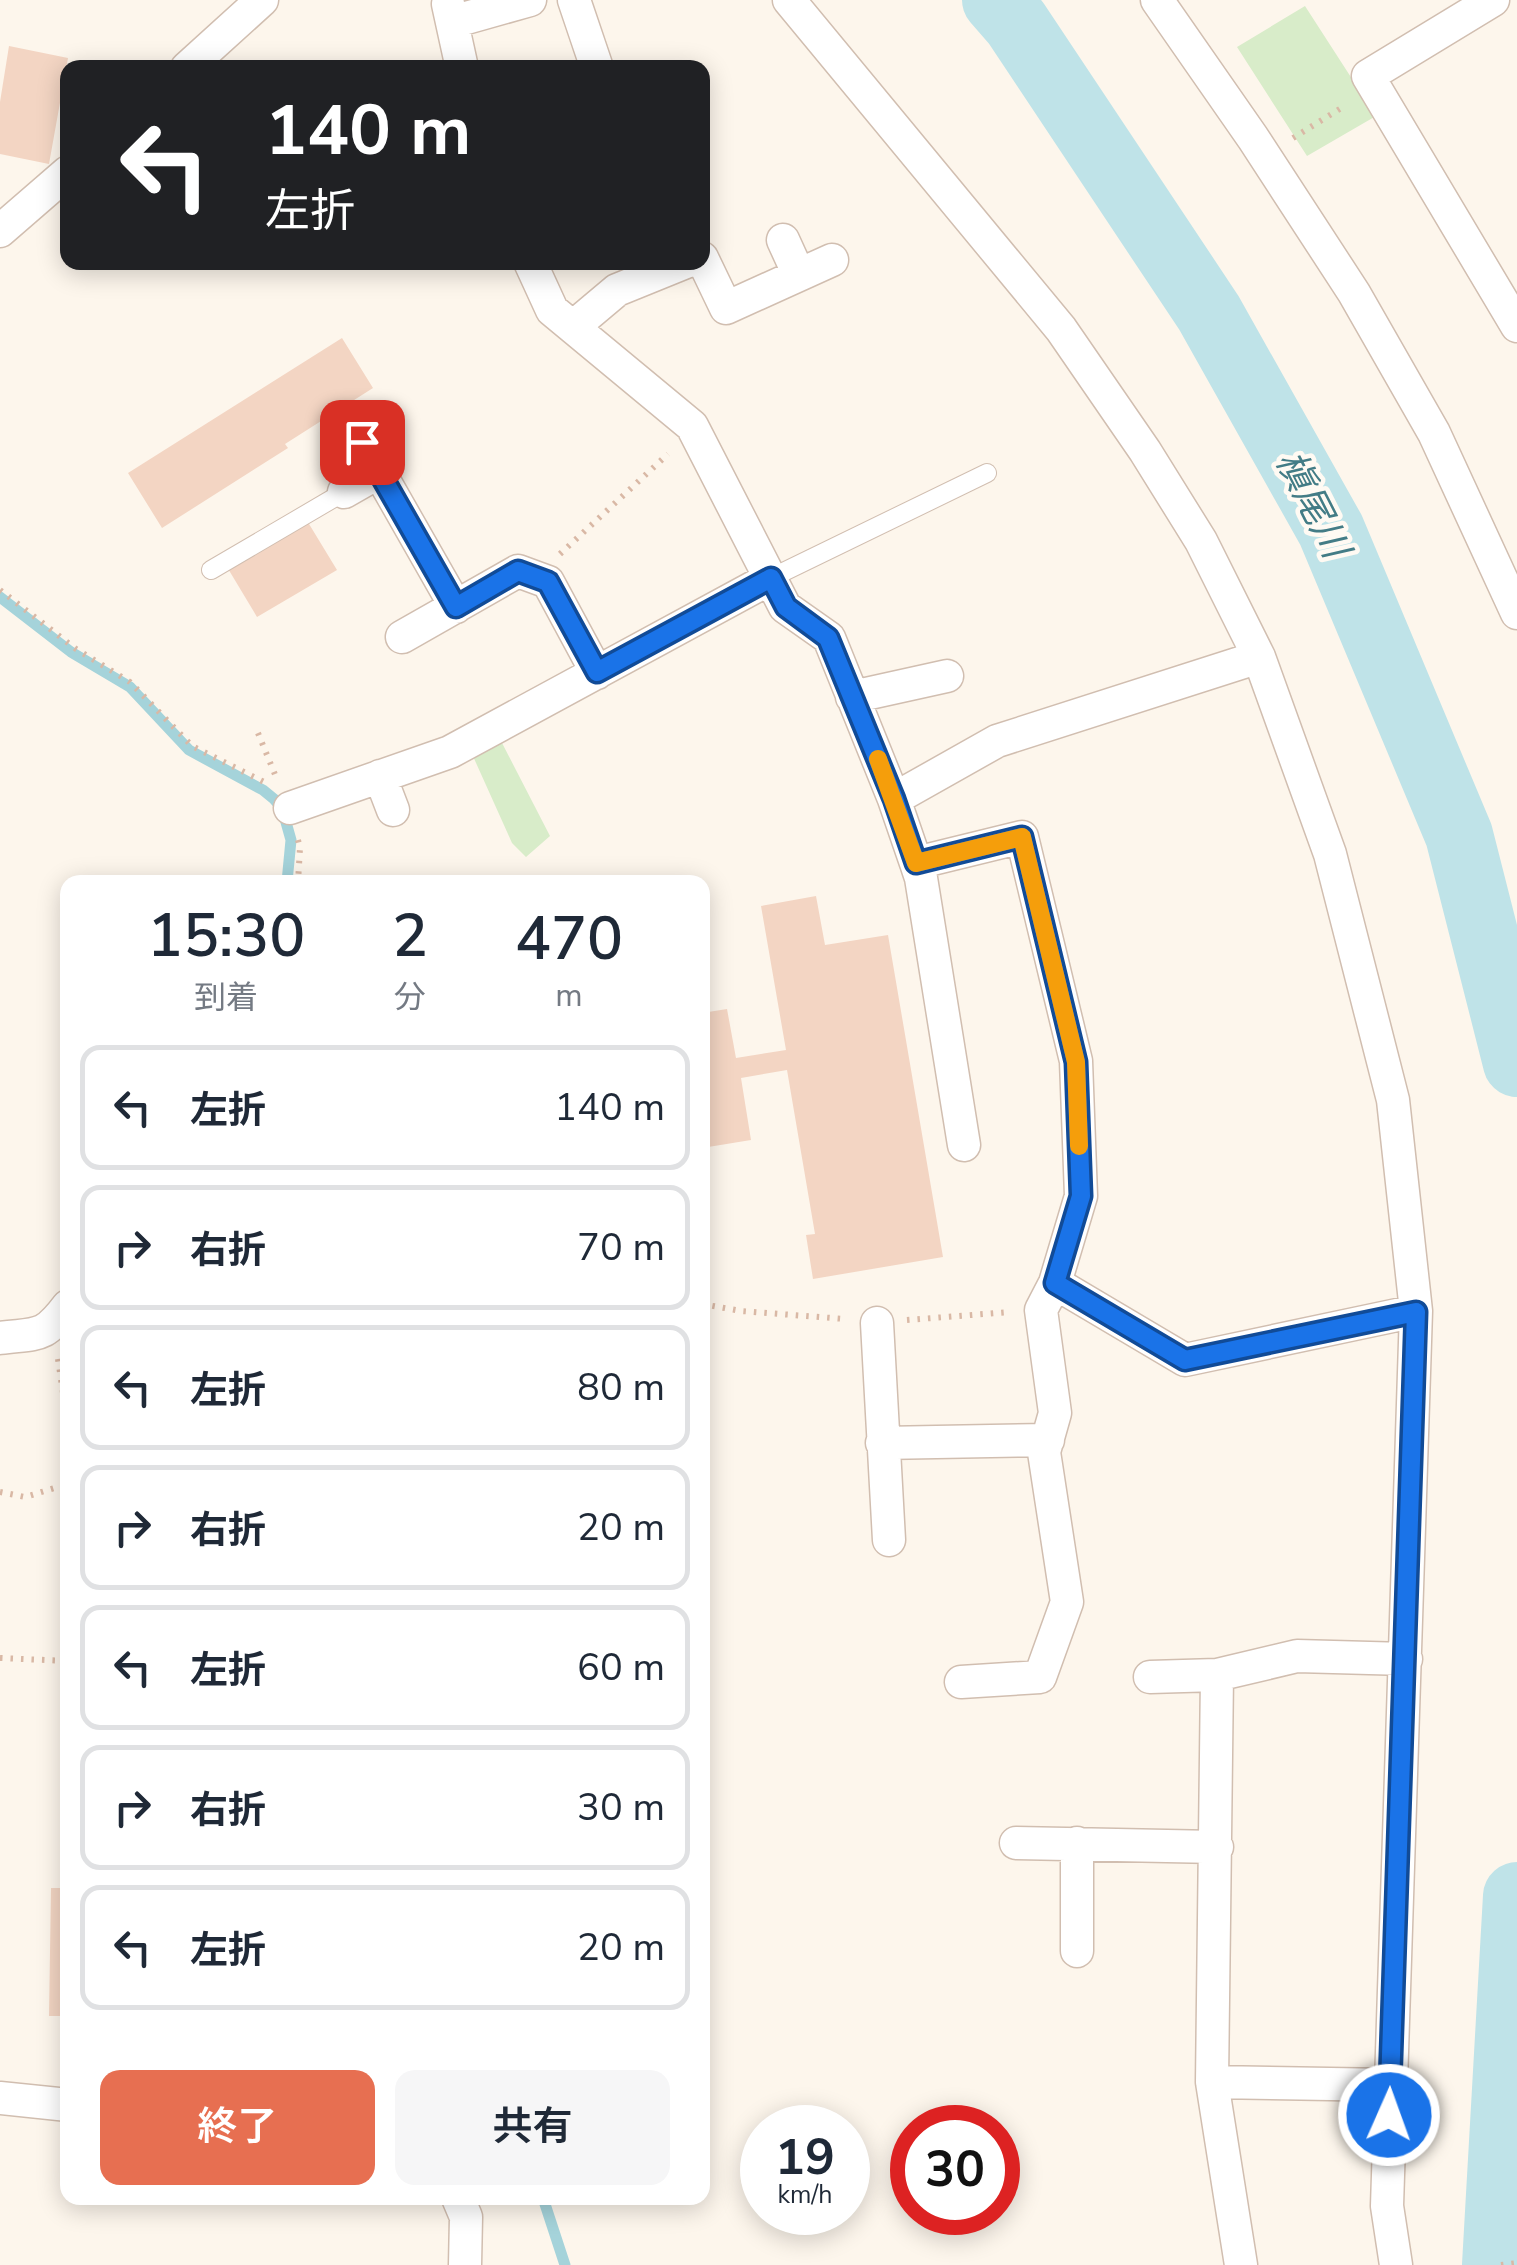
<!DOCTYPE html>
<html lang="ja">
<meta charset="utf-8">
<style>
body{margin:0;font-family:"Nunito Sans","Noto Sans JP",sans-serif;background:#f6f6f7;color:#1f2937;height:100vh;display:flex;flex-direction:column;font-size:38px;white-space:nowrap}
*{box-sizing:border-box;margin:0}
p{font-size:32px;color:#747a83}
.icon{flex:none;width:55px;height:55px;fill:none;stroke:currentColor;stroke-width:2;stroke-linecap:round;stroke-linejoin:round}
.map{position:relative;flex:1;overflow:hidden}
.panel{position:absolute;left:60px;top:875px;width:650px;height:1330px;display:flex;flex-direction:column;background:#fff;border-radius:20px;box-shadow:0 5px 25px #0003}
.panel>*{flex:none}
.banner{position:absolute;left:60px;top:60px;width:650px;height:210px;border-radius:20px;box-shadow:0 5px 25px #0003;background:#202124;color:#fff;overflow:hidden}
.speed{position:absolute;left:740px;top:2105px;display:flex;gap:20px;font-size:50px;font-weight:700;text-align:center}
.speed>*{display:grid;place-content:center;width:130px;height:130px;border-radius:50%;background:#fff;box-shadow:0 5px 25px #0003;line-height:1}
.speed small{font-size:25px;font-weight:400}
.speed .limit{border:15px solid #d22;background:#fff;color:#111}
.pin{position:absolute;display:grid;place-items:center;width:85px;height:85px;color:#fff;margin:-42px;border-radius:20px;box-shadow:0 5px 15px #0006}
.me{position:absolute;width:110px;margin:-55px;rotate:2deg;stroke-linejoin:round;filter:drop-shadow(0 0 8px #0008)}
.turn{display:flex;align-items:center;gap:35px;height:210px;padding:0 40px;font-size:45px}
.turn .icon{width:130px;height:130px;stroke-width:2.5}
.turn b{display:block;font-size:70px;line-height:85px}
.eta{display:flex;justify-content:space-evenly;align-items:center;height:170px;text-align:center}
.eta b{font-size:60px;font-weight:600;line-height:70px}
.action{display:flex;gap:20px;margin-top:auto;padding:20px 40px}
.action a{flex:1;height:115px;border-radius:20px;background:#e76f51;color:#fff;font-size:40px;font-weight:600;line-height:115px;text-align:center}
.action a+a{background:#f6f6f7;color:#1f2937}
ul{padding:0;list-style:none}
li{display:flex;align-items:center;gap:30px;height:125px;margin:0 20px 15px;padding:0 20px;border:5px solid #e0e1e3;border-radius:20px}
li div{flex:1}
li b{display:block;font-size:38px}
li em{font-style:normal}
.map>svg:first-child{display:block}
</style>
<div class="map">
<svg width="1517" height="2265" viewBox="0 0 1517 2265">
<rect width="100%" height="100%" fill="#fdf6ec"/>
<path fill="#d8ecc9" d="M1305,6L1376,116L1307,156L1237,47Z
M501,741L550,836L526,857L512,843L472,754Z"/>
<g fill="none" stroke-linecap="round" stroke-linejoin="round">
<path stroke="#a5d3da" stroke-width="11" d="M0,597L71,652L130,687L189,750L263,790L274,799L282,808L291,840L287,882
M543,2198L565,2265"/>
<path stroke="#bfe3e8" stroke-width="68" d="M996,0L1016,23L1209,313L1331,530L1459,835L1517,1063
M1496,2265L1517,1896"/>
</g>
<path fill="#f3d5c3" d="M9,46L68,58L49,164L0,154V102Z
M342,338L373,388L285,444L288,448L162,528L128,473Z
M306,519L337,570L257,617L227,567Z
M816,896L825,945L888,935L943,1257L813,1279L806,1235L815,1234L787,1070L741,1078L751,1140L702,1148V1013L727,1009L736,1058L786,1050L761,906Z
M51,1888H68V2016H49Z"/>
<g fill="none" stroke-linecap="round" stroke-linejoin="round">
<g stroke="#d1beb0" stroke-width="20">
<path id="lane" d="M211,570L344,492
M771,578L987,473"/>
</g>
<g stroke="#d1beb0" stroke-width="35">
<path id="street" d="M574,0L597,68
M789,0L1061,329L1145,451L1201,541L1259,657L1330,854L1393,1100L1416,1311L1387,2206L1396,2265
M1157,0L1253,138L1354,293L1434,433L1517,613
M1493,0L1368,76L1517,326
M448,4L462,68
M452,22L530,0
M187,68L262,0
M0,231L68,172
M783,240L799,275
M702,258L726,308L832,260
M530,262L552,310L692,426L785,607L829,638L894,799L916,863L1022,837L1076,1061L1081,1196L1055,1283L1041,1310L1055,1413L1044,1452L1067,1602L1040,1677L961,1682
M573,327L617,290L686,262
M362,442L456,607
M344,492L379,472
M402,637L518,571L548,582L597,673
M852,697L947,676
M380,776L393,810
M894,799L997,741L1259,657
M290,808L450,752L771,578
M916,863L921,878L964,1145
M1055,1283L1185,1360L1416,1311
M877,1323L889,1540
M0,1338C38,1333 43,1339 68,1306
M882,1443L1048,1440
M1217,1675L1212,2082L1241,2265
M1150,1677L1217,1675L1297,1656L1406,1659
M1016,1843L1217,1847
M1077,1951V1843
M1212,2082L1390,2085
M0,2098L68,2105
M458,2198L466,2217L465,2265"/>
</g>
<path stroke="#d9b8a5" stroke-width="6" stroke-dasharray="2.5 8" stroke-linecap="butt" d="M1293,138L1346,105
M560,554L668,454
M0,590L76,649L130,682L192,746L268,784
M258,733L276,777
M298,840L300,848L298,882
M702,1304L741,1311L845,1319
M907,1320L1010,1312
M58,1359L68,1427
M0,1492L25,1497L68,1484
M0,1658L68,1661
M1501,2265L1517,2263"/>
<use href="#lane" stroke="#fff" stroke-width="18"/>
<use href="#street" stroke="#fff" stroke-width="32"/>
</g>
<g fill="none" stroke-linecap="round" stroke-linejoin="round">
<g stroke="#114b97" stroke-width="25">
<path id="route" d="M362,442L456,607L518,571L548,582L597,672L771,578L786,607L828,638L894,799L916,863L1022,837L1076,1062L1081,1196L1055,1283L1185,1360L1416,1312L1389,2115"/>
</g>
<use href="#route" stroke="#1a73e8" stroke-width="18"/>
<path stroke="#f59e0b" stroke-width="18" d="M878,759L916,863L1022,837L1076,1062L1079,1146"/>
</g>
<g text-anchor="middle" stroke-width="9" stroke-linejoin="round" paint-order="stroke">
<g font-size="38" font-style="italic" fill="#437c86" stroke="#fffaf3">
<text transform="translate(1313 504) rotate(63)" y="13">槇尾川</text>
</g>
</g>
</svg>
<div class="speed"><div>19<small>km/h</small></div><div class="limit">30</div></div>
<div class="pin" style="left:362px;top:442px;background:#d93025"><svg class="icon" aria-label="arrive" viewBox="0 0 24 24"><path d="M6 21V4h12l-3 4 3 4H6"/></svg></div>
<svg class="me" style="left:1389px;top:2115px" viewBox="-20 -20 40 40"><circle r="17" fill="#1a73e8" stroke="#fff" stroke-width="3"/><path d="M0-11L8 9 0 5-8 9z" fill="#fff"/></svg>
<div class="banner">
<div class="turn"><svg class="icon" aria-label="left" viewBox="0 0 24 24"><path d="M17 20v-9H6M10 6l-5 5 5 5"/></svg><div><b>140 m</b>左折</div></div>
</div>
<section class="panel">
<div class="eta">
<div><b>15:30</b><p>到着</p></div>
<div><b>2</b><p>分</p></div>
<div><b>470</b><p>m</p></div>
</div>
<ul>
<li><svg class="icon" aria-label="left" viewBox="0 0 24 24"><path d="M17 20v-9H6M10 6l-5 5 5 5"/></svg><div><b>左折</b></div><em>140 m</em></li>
<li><svg class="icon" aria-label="right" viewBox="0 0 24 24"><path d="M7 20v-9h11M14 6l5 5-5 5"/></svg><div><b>右折</b></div><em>70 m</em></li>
<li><svg class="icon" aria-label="left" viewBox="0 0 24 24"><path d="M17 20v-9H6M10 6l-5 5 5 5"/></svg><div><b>左折</b></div><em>80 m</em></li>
<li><svg class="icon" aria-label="right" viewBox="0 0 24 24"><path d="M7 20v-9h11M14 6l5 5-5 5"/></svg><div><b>右折</b></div><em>20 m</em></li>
<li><svg class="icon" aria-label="left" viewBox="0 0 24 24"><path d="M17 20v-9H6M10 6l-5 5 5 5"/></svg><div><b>左折</b></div><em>60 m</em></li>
<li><svg class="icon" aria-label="right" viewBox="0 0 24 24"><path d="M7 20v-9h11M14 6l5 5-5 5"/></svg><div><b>右折</b></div><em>30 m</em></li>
<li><svg class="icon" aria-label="left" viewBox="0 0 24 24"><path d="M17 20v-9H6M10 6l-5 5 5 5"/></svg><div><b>左折</b></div><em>20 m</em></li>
</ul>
<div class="action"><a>終了</a><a>共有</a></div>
</section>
</div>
